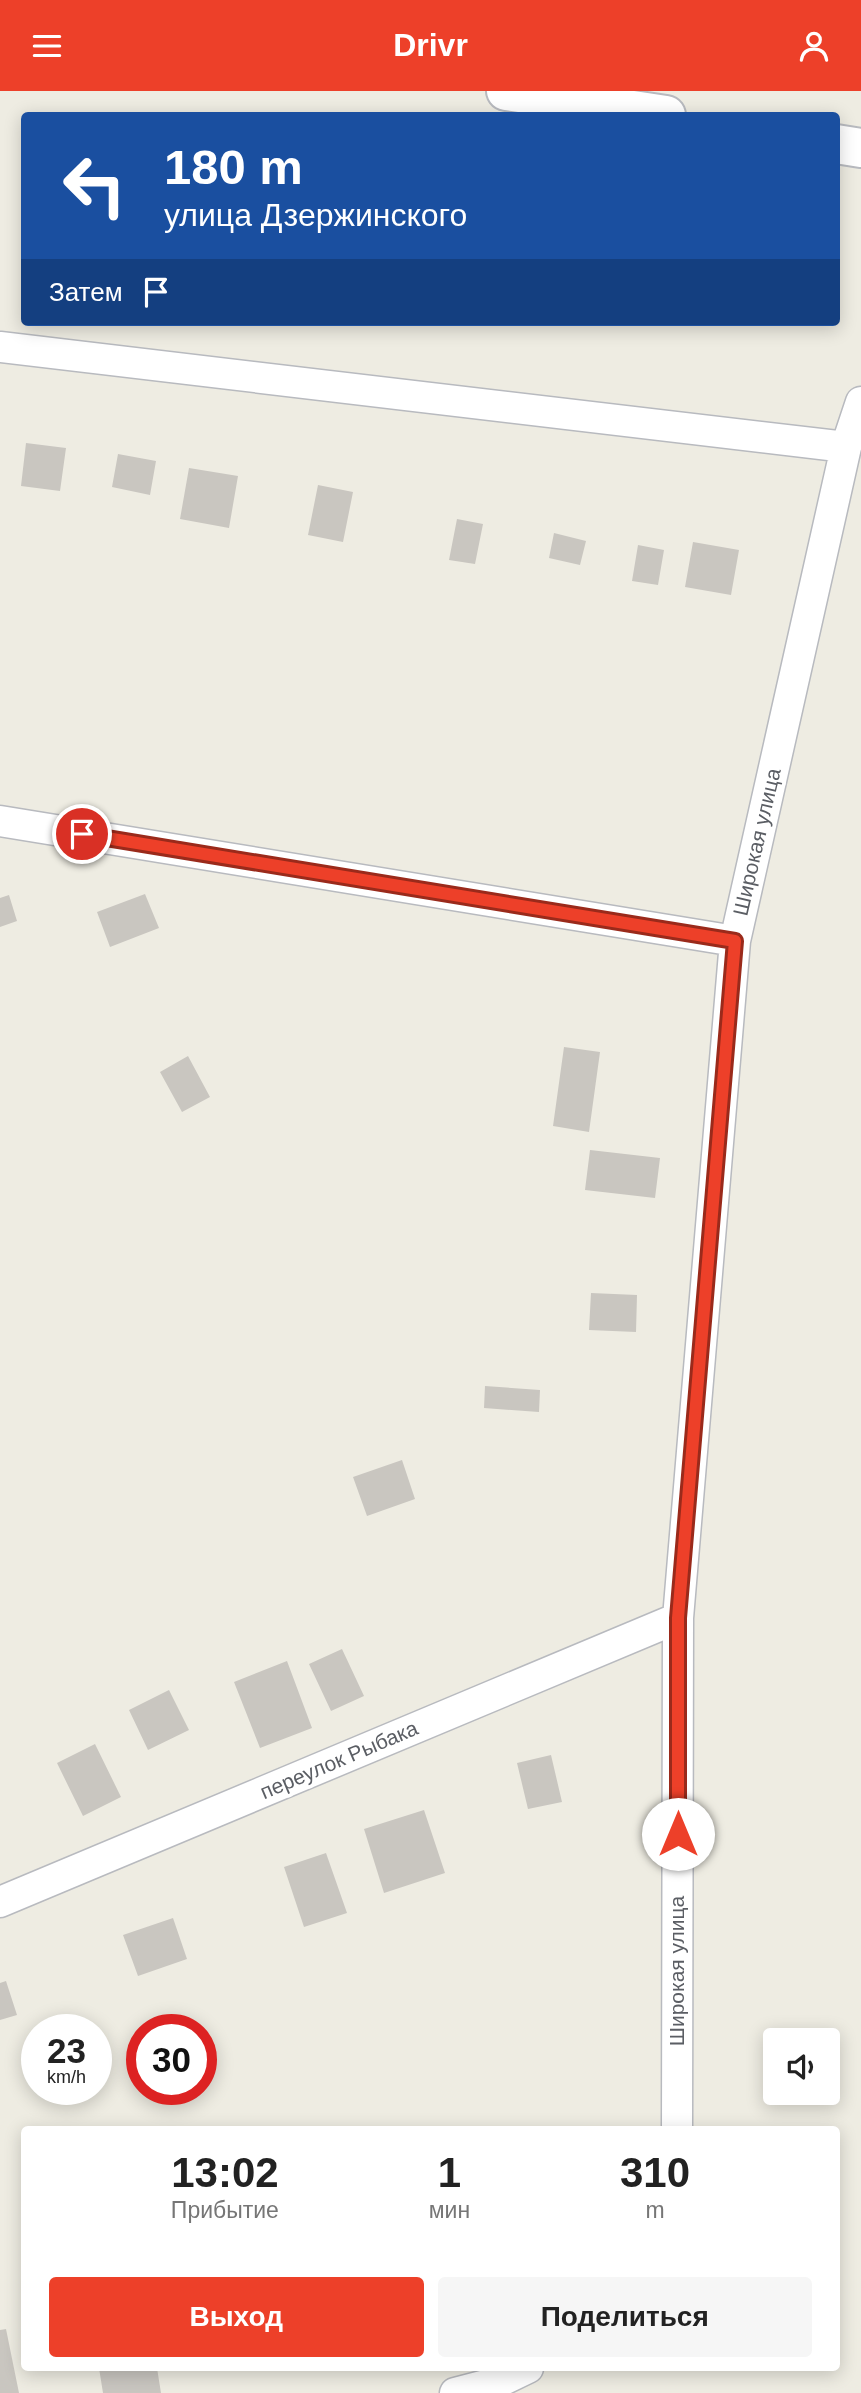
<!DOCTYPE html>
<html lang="ru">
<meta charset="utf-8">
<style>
body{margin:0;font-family:Helvetica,sans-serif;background:#f6f6f6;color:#222;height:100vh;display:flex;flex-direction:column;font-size:26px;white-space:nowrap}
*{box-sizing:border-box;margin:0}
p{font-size:23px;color:#767676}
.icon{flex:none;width:38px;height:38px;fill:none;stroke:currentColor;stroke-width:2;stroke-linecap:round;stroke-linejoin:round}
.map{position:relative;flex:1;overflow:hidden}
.sheet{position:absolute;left:21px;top:2035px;width:819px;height:245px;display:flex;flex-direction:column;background:#fff;border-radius:7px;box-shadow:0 4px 18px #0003}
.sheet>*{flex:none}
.hud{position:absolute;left:21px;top:21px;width:819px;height:214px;border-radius:7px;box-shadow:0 4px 18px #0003;background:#1a4fa0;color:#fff;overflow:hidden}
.tools{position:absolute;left:763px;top:1937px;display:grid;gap:14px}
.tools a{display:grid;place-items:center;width:77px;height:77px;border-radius:7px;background:#fff;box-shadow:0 4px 18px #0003;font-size:35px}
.speed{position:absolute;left:21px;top:1923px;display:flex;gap:14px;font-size:35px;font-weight:700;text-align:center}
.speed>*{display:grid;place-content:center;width:91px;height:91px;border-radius:50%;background:#fff;box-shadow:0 4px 18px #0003;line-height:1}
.speed small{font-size:18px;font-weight:400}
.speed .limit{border:10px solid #d22;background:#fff;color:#111}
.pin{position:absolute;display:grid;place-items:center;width:60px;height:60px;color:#fff;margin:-30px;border:4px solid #fff;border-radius:50%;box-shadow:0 2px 7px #0007}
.me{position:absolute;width:77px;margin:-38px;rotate:0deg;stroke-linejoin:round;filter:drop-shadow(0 0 5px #0008)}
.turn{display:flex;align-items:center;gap:24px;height:147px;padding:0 28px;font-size:32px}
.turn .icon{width:91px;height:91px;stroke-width:2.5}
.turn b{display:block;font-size:49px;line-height:60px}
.then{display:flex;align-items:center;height:66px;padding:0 28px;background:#0003;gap:14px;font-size:26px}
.eta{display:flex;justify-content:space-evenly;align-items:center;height:119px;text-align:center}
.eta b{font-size:42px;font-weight:700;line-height:49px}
.cta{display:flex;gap:14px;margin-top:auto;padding:14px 28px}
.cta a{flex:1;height:80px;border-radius:7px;background:#ed4029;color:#fff;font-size:28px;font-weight:700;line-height:80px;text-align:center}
.cta a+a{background:#f6f6f6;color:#222}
header{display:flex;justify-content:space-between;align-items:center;height:91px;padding:0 28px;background:#ed4029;color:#fff;font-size:32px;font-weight:700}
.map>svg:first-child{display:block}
</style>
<header><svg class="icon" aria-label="menu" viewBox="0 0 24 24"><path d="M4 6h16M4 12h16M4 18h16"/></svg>Drivr<svg class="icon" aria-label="person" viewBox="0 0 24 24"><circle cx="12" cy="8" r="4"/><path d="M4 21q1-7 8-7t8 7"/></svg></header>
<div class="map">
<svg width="861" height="2302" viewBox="0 0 861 2302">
<rect width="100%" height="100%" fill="#eeece2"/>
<path fill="#c9c6c0" d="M26,352L66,357L60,400L21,395Z
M118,363L156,370L150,404L112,396Z
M189,377L238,385L229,437L180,428Z
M318,394L353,401L343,451L308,444Z
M457,428L483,433L475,473L449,469Z
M554,442L586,450L580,474L549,467Z
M693,451L739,459L731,504L685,496Z
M638,454L664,459L658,494L632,490Z
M145,803L159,837L110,856L97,821Z
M9,804L17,830L0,836V807Z
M564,956L600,961L589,1041L553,1035Z
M188,965L210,1006L182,1021L160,981Z
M590,1059L660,1067L655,1107L585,1099Z
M591,1202L637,1204L636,1241L589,1239Z
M485,1295L540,1299L539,1321L484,1317Z
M402,1369L415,1408L367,1425L353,1386Z
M342,1558L364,1605L331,1620L309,1573Z
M287,1570L312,1637L260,1657L234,1591Z
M169,1599L189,1639L148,1659L129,1619Z
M95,1653L121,1706L83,1725L57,1672Z
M551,1664L562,1711L528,1718L517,1672Z
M424,1719L445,1782L384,1802L364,1738Z
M326,1762L347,1822L304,1836L284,1776Z
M173,1827L187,1868L138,1885L123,1844Z
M6,1890L17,1924L0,1929V1892Z
M6,2238L19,2302H0V2239Z
M99,2277H157L161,2302H103Z"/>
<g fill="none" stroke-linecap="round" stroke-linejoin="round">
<g stroke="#b8babf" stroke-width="33">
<path id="minor" d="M0,256L846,356
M0,730L735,850
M0,1811L678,1527
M677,2039L678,1527L735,850L846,356L861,311
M455,2302L501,2290L528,2277"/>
</g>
<g stroke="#b8babf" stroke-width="42">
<path id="tertiary" d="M506,0L666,24
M836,53L861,57"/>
</g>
<use href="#minor" stroke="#fff" stroke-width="30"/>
<use href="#tertiary" stroke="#fff" stroke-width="38"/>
</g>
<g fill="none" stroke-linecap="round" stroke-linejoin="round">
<g stroke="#9a2a1b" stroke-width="18">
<path id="route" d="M82,743L735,850L678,1527V1743"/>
</g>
<use href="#route" stroke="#ed4029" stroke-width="12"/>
</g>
<g text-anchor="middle" stroke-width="7" stroke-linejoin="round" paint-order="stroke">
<g font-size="21" fill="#5b5e64" stroke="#fff">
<text transform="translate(757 751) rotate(-77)" y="7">Широкая улица</text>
<text transform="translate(339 1669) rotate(-23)" y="7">переулок Рыбака</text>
<text transform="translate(677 1880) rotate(-90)" y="7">Широкая улица</text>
</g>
</g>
</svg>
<div class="tools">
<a><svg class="icon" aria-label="sound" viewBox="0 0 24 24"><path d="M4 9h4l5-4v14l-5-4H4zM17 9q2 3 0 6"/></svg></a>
</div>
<div class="speed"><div>23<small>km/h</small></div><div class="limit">30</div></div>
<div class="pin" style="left:82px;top:743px;background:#d93025"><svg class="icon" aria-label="arrive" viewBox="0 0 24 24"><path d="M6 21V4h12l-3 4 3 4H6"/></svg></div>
<svg class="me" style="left:678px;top:1743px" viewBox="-20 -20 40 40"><circle r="19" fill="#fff"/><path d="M0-13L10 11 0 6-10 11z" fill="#ed4029"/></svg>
<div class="hud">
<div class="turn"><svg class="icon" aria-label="left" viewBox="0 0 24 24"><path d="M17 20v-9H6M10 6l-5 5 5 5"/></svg><div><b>180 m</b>улица Дзержинского</div></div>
<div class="then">Затем<svg class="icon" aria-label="arrive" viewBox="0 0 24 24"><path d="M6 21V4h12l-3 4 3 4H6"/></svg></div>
</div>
<section class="sheet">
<div class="eta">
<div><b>13:02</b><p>Прибытие</p></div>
<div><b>1</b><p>мин</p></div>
<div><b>310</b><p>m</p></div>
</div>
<div class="cta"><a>Выход</a><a>Поделиться</a></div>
</section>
</div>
